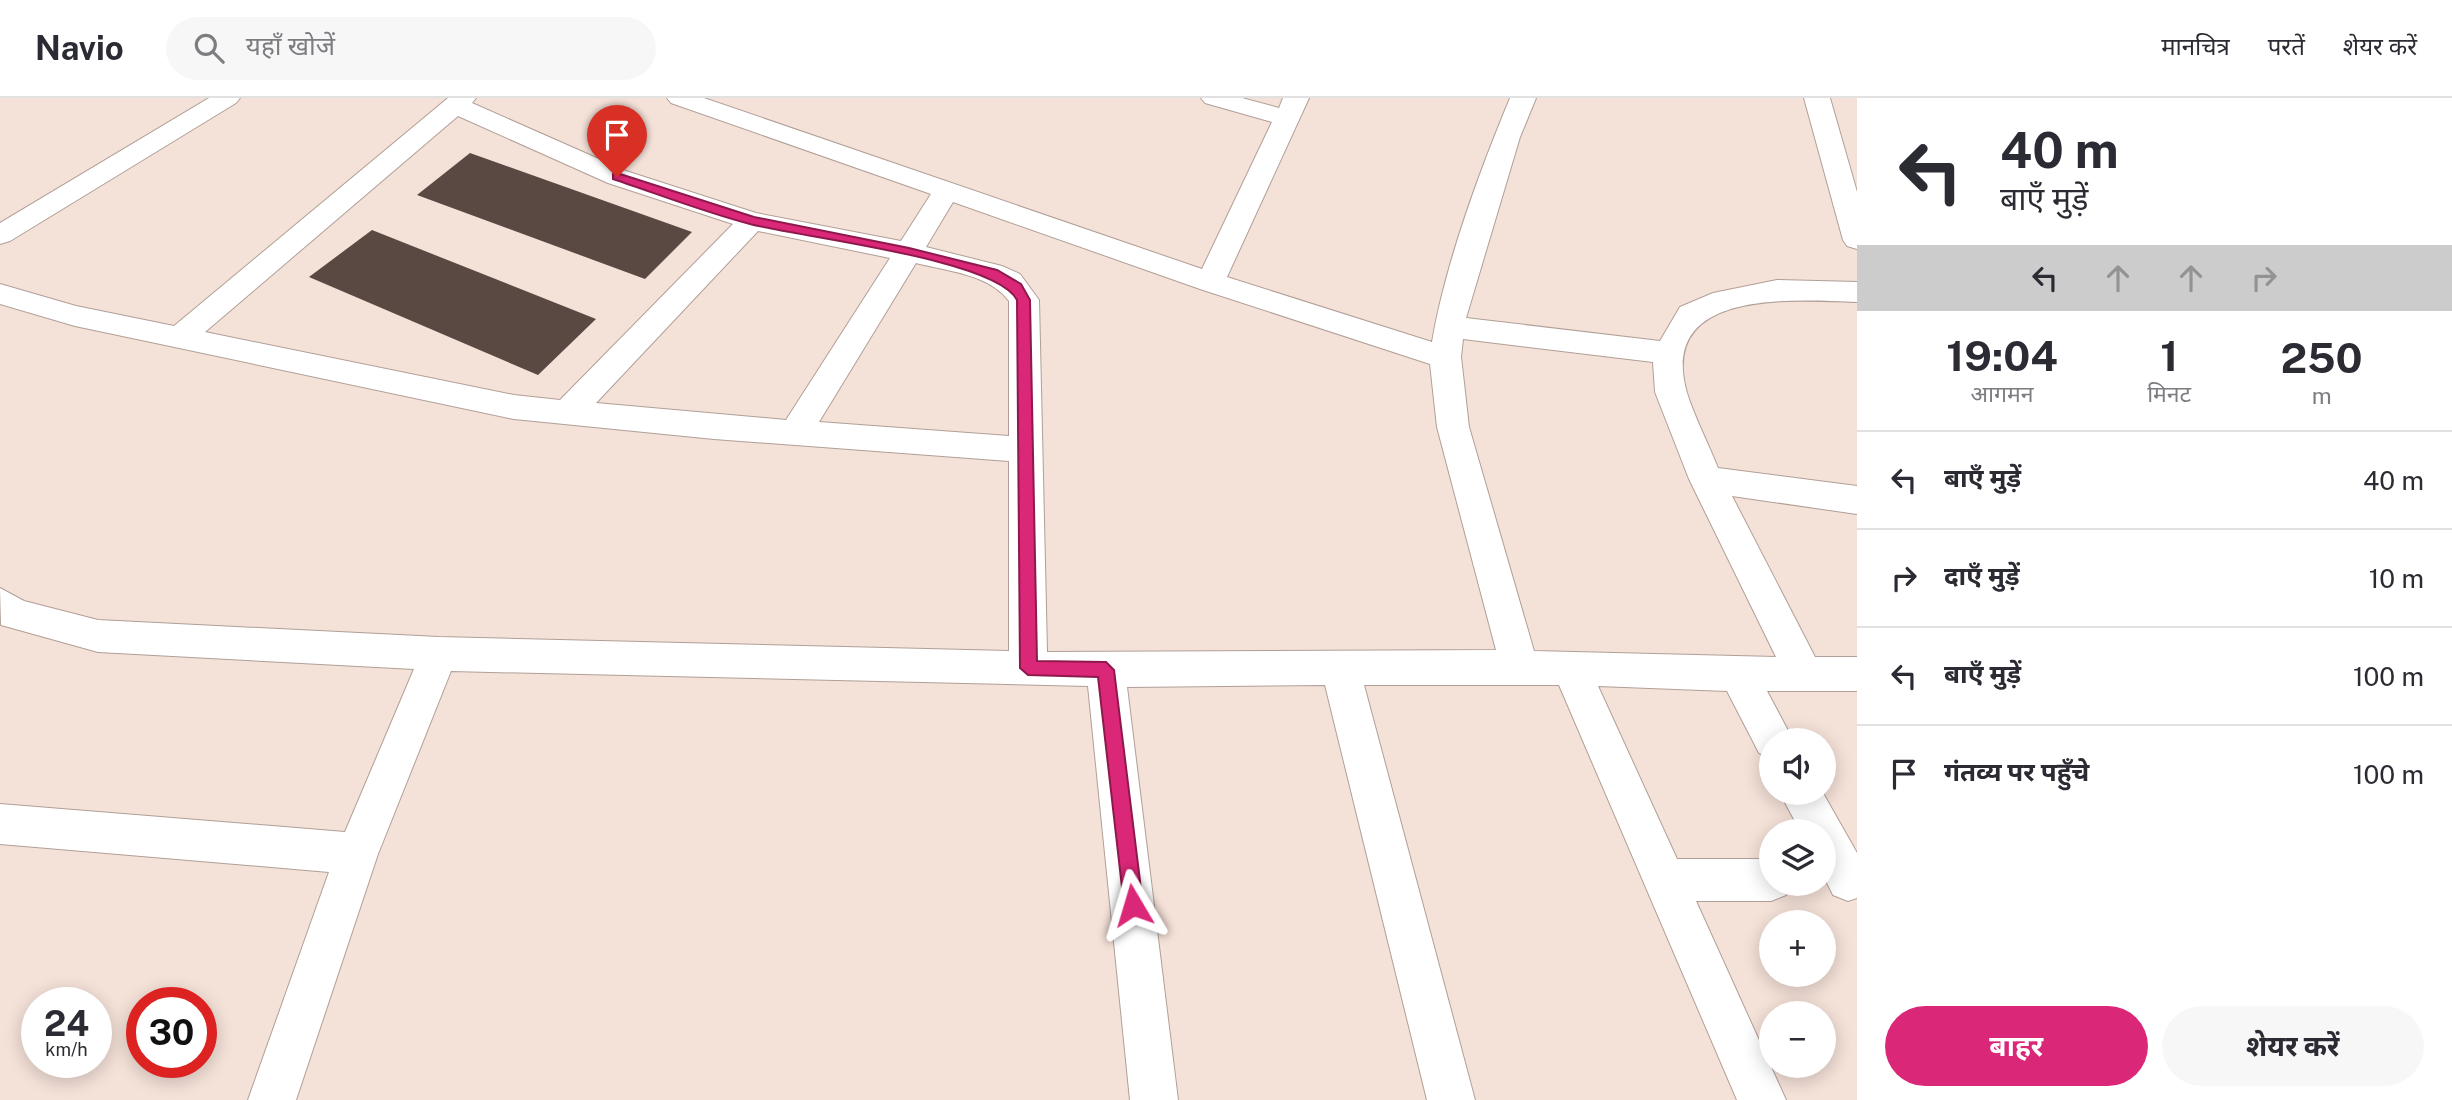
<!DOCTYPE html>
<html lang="hi">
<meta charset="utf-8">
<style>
body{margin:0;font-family:"Public Sans","Noto Sans Devanagari",sans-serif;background:#f7f7f7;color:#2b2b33;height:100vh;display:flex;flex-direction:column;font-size:26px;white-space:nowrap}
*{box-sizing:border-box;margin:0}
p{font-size:23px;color:#7c7c81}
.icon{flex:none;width:38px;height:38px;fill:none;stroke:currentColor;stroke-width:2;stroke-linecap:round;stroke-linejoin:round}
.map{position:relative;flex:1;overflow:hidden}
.panel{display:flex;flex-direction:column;background:#fff;width:595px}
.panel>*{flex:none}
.guide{background:#fff;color:#2b2b33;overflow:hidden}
.tools{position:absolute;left:1759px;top:630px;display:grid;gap:14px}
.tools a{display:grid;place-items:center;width:77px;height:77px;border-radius:50%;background:#fff;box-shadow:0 4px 18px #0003;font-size:35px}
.speed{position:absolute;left:21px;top:889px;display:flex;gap:14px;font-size:35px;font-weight:700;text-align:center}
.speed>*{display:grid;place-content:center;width:91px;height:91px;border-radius:50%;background:#fff;box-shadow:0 4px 18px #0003;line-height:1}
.speed small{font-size:18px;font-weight:400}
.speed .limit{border:10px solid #d22;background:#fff;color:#111}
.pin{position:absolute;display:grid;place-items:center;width:60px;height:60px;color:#fff;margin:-72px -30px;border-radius:50% 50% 50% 0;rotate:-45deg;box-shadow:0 0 7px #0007}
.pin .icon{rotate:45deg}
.me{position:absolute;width:77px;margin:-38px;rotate:353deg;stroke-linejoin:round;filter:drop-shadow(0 0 5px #0008)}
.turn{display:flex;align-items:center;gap:24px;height:147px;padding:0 28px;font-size:32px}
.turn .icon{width:91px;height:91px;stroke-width:2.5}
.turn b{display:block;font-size:49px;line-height:60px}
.lanes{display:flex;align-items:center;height:66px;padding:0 28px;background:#0003;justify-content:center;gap:35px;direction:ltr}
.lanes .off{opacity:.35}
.eta{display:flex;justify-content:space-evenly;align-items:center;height:119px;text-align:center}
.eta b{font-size:42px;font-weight:700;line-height:49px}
.action{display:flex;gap:14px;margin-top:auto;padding:14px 28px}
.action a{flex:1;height:80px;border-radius:42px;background:#db2777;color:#fff;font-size:28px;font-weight:700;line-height:80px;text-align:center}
.action a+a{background:#f7f7f7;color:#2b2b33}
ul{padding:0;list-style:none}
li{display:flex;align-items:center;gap:21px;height:98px;padding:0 28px;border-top:2px solid #e1e1e2}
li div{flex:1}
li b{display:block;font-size:26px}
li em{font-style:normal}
header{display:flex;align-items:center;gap:42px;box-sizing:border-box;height:98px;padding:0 35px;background:#fff;border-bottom:2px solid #e1e1e2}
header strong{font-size:33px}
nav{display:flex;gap:38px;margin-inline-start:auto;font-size:24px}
.search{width:490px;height:63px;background:#f7f7f7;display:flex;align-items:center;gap:18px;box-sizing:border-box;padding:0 24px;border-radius:38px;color:#7c7c81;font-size:26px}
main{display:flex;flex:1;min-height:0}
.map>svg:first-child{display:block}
</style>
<header>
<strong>Navio</strong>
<div class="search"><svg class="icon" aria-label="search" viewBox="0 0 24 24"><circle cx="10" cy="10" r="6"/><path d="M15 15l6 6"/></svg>यहाँ खोजें</div>
<nav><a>मानचित्र</a><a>परतें</a><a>शेयर करें</a></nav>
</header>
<main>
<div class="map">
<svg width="1857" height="1002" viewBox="0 0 1857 1002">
<rect width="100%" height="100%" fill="#f4e1d8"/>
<path fill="#594942" d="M470,55L692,134L645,181L417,97Z
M372,132L596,221L538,277L309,179Z"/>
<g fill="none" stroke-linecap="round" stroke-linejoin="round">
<g stroke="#b19f97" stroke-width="2">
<path id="minor" d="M209,0H240L236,5L10,143L0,146V125Z
M448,0H476L472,5L626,73L756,115L901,143L931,96L671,5L667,0H704L1202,171L1272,24L1205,5L1201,0H1242L1279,10L1283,0H1309L1227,179L1432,244C1445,167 1480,72 1510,0H1536L1520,39L1466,220L1660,243L1680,209L1713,195L1777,182L1857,184V204C1793,202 1657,190 1687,295C1695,320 1708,345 1718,370L1857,388V416L1732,398L1815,559H1857V593H1767L1793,642H1771V660L1759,655L1727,593L1598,588L1677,761H1771V786H1791L1786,797L1771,803H1696L1786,1002H1737L1559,587H1364L1475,1002H1427L1325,587L1127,589L1178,1002H1130L1088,588L451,573L378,756L296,1002H248L329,774L0,746V706L345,734L414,571L98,554L1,527L0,490L24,503L98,522L439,539L1009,553V363L714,341L514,321L75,228L0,206V186L76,208L174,228ZM458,18L608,85L733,126L560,302L514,297L205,234ZM953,104L1200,191L1430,266L1437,329L1496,552L1047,554L1039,202L1020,176L1002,168L926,149ZM758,133L890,160L786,322L596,305ZM916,165C947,173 989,176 1009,203V338L819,324ZM1463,241L1653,264L1655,294L1689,381L1776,559L1534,553L1469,329L1461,259Z
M1804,0H1830L1857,94V151L1847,148L1843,142Z
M1780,695H1823L1857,755V800L1848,803L1833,797L1824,779V733H1800Z"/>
</g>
<use href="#minor" fill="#fff" fill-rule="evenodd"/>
</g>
<path fill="#db2777" stroke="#8e194d" stroke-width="2" d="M617,75L754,119L909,150L997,172L1021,186L1030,202L1037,563L1106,564L1114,572L1143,807L1140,814L1133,817L1127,814L1124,807L1098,579L1028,577L1020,570L1017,202C997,161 800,139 750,126C704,114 658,96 613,81V76Z"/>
</svg>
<div class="tools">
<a><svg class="icon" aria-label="sound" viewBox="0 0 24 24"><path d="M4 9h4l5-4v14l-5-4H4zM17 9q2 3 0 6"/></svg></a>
<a><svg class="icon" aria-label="layers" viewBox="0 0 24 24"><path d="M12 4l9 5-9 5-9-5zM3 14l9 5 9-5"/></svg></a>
<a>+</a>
<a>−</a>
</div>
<div class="speed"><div>24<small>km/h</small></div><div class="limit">30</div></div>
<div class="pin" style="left:617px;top:79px;background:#d93025"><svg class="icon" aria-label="arrive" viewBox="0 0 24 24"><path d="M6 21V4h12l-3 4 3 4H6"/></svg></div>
<svg class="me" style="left:1133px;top:807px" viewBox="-20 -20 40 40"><path d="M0-17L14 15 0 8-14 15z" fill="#db2777" stroke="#fff" stroke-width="4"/></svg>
</div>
<section class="panel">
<div class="guide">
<div class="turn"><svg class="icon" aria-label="left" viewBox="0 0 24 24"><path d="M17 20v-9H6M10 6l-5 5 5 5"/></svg><div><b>40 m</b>बाएँ मुड़ें</div></div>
<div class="lanes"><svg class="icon" aria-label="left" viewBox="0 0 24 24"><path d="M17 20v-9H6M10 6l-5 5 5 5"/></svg><svg class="icon off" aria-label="ahead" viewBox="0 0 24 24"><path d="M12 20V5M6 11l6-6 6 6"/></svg><svg class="icon off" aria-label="ahead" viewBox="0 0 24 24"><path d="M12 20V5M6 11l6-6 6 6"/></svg><svg class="icon off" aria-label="right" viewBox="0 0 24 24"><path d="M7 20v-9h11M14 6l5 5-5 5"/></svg></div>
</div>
<div class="eta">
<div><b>19:04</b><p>आगमन</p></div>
<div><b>1</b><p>मिनट</p></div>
<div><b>250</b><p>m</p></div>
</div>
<ul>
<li><svg class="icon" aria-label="left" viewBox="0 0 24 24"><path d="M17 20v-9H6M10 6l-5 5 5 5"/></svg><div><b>बाएँ मुड़ें</b></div><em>40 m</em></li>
<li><svg class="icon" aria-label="right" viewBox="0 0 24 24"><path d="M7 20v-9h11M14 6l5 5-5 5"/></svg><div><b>दाएँ मुड़ें</b></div><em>10 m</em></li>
<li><svg class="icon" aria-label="left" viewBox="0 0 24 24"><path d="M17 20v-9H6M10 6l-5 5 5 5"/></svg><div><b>बाएँ मुड़ें</b></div><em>100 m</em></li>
<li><svg class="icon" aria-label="arrive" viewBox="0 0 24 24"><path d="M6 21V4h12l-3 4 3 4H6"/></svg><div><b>गंतव्य पर पहुँचे</b></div><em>100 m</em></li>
</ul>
<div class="action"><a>बाहर</a><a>शेयर करें</a></div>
</section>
</main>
